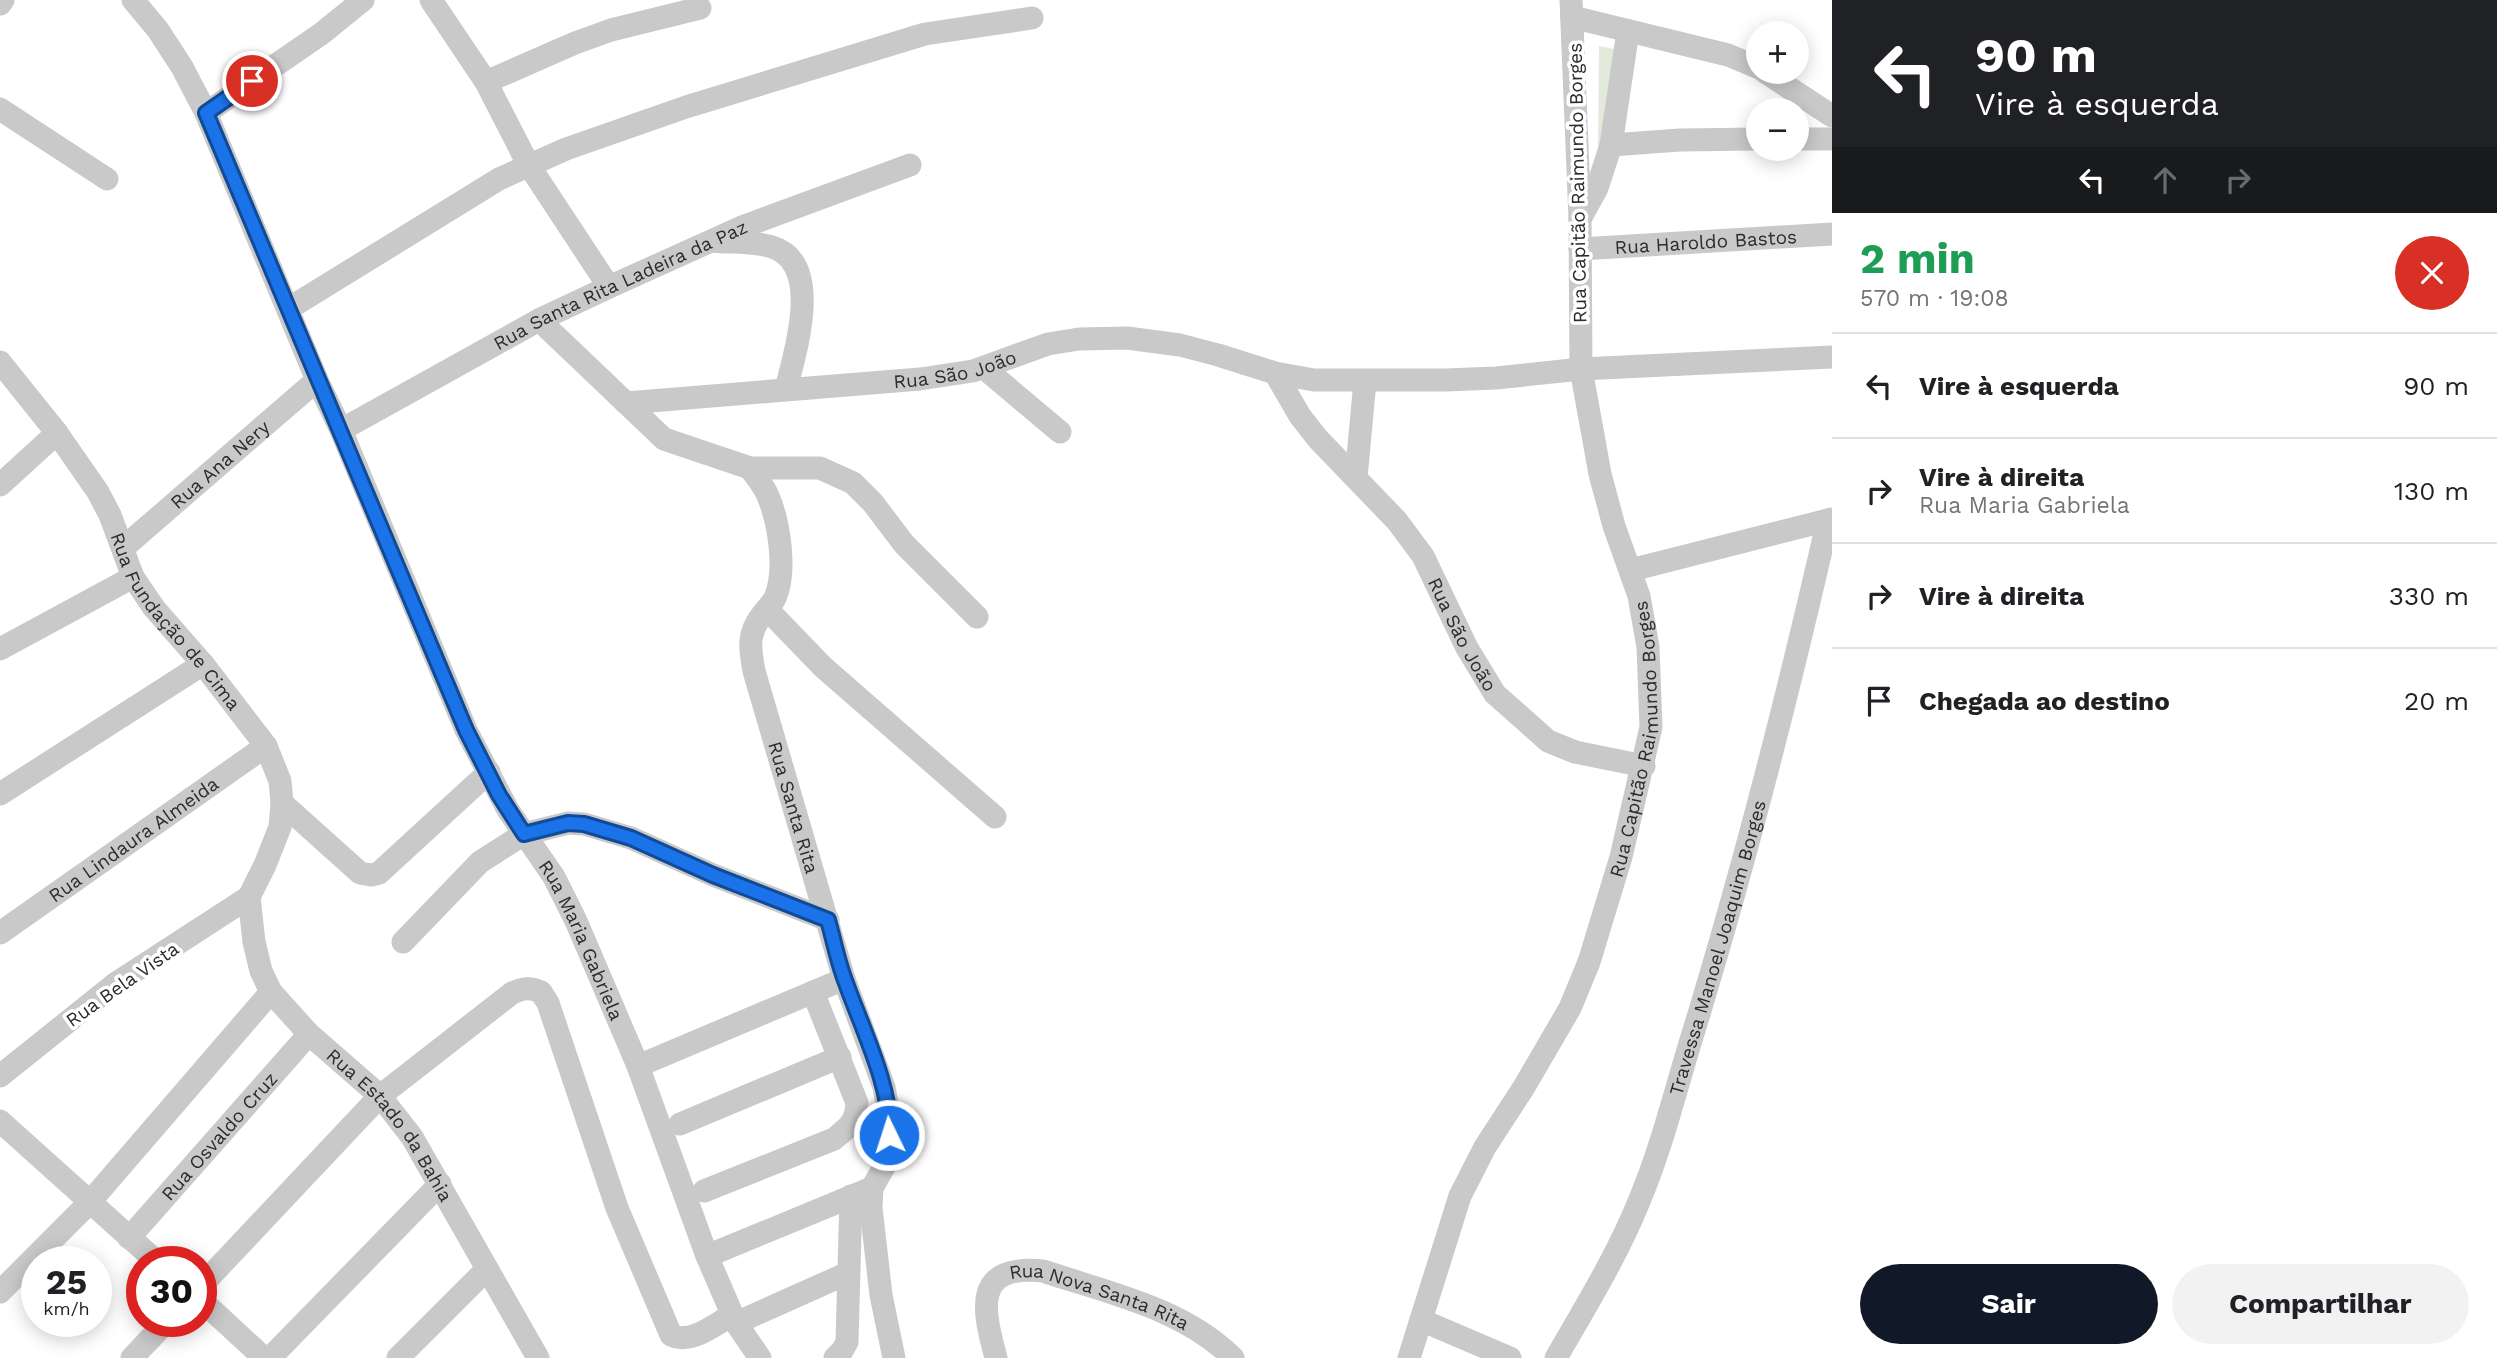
<!DOCTYPE html>
<html lang="pt">
<meta charset="utf-8">
<style>
body{margin:0;font-family:"Work Sans",sans-serif;background:#f2f2f2;color:#202124;height:100vh;display:flex;flex-direction:column;font-size:26px;white-space:nowrap}
*{box-sizing:border-box;margin:0}
p{font-size:23px;color:#757577}
.icon{flex:none;width:38px;height:38px;fill:none;stroke:currentColor;stroke-width:2;stroke-linecap:round;stroke-linejoin:round}
.map{position:relative;flex:1;overflow:hidden}
.drawer{display:flex;flex-direction:column;background:#fff;width:665px}
.drawer>*{flex:none}
.top-card{background:#202124;color:#fff;overflow:hidden}
.buttons{position:absolute;left:1746px;top:21px;display:grid;gap:14px}
.buttons a{display:grid;place-items:center;width:63px;height:63px;border-radius:50%;background:#fff;box-shadow:0 4px 18px #0003;font-size:35px}
.speed{position:absolute;left:21px;top:1246px;display:flex;gap:14px;font-size:35px;font-weight:700;text-align:center}
.speed>*{display:grid;place-content:center;width:91px;height:91px;border-radius:50%;background:#fff;box-shadow:0 4px 18px #0003;line-height:1}
.speed small{font-size:18px;font-weight:400}
.speed .limit{border:10px solid #d22;background:#fff;color:#111}
.pin{position:absolute;display:grid;place-items:center;width:60px;height:60px;color:#fff;margin:-30px;border:4px solid #fff;border-radius:50%;box-shadow:0 2px 7px #0007}
.me{position:absolute;width:77px;margin:-38px;rotate:356deg;stroke-linejoin:round;filter:drop-shadow(0 0 5px #0008)}
.turn{display:flex;align-items:center;gap:24px;height:147px;padding:0 28px;font-size:32px}
.turn .icon{width:91px;height:91px;stroke-width:2.5}
.turn b{display:block;font-size:49px;line-height:60px}
.lanes{display:flex;align-items:center;height:66px;padding:0 28px;background:#0003;justify-content:center;gap:35px;direction:ltr}
.lanes .off{opacity:.35}
.round{display:grid;place-items:center;flex:none;width:74px;height:74px;border-radius:37px;background:#f2f2f2}
.head{display:flex;align-items:center;justify-content:space-between;height:119px;padding:0 28px}
h1{font-size:42px;font-weight:700;line-height:52px;color:#1e9e55}
.action{display:flex;gap:14px;margin-top:auto;padding:14px 28px}
.action a{flex:1;height:80px;border-radius:42px;background:#111827;color:#fff;font-size:28px;font-weight:700;line-height:80px;text-align:center}
.action a+a{background:#f2f2f2;color:#202124}
ul{padding:0;list-style:none}
li{display:flex;align-items:center;gap:21px;height:105px;padding:0 28px;border-top:2px solid #e0e0e0}
li div{flex:1}
li b{display:block;font-size:26px}
li em{font-style:normal}
main{display:flex;flex:1;min-height:0}
.map>svg:first-child{display:block}
</style>
<main>
<div class="map">
<svg width="1832" height="1358" viewBox="0 0 1832 1358">
<rect width="100%" height="100%" fill="#fff"/>
<path fill="#e3e9db" d="M1599,46L1619,50L1598,151Z"/>
<g fill="none" stroke-linecap="round" stroke-linejoin="round">
<g stroke="#c9c9c9" stroke-width="23">
<path id="s1" d="M133,0L158,30L182,67L206,113L317,380L341,430L466,730L508,810L554,877L576,921L638,1066L707,1256L736,1323L760,1358"/>
<path d="M431,0L486,82L528,164L609,287"/>
<path d="M0,4L3,0"/>
<path d="M1572,17L1728,55L1759,68"/>
<path d="M1765,72L1832,116"/>
<path d="M486,82L575,43L611,30L700,8"/>
<path d="M0,109L107,179"/>
<path d="M206,113L321,34L363,0"/>
<path d="M1797,139H1832"/>
<path d="M1611,145L1680,140L1759,139"/>
<path d="M1580,219L1597,188L1611,145L1628,31"/>
<path d="M712,241C731,243 754,241 772,247C824,263 795,353 786,389"/>
<path id="s2" d="M1580,249L1832,234"/>
<path d="M288,309L499,179L566,149L686,107L925,34L1032,18"/>
<path d="M539,320L664,439L750,468H820L853,483L873,503L904,544L977,617"/>
<path id="s3" d="M0,362L57,433L98,492L110,515L133,577L154,608L203,664L266,746L280,781L282,803L280,827L265,865L249,897L115,984L0,1076"/>
<path d="M984,368L1060,432"/>
<path id="s4" d="M1275,373L1300,416L1318,439L1397,521L1423,556L1467,648L1495,694L1548,741L1575,752L1644,766"/>
<path id="s5" d="M626,403L920,379L973,371L1048,344L1079,339L1127,338L1180,345L1218,355L1275,373L1314,380H1446L1496,378L1581,369L1832,357"/>
<path id="s6" d="M341,430L539,320L609,287L742,227L910,165"/>
<path id="s7" d="M750,468C756,477 764,486 768,496C779,522 787,571 775,598C772,604 766,609 762,615C747,634 750,649 754,671L844,979L884,1087L890,1121L888,1149L884,1167L872,1188L871,1208L881,1295L894,1358"/>
<path d="M1356,478L1365,381"/>
<path d="M0,485L57,433"/>
<path id="s8" d="M123,548L317,380"/>
<path d="M1631,570L1832,519"/>
<path d="M767,609L823,667L995,817"/>
<path d="M0,649L133,577"/>
<path d="M0,794L203,664"/>
<path d="M282,803L360,873L371,875L379,873L489,772"/>
<path id="s9" d="M249,897L254,942L261,971L271,992L309,1034L380,1096L412,1137L538,1358"/>
<path id="s10" d="M0,933L266,746"/>
<path d="M403,942L480,862L524,834L568,823L584,824L631,838L713,875L828,920"/>
<path d="M638,1066L844,979"/>
<path d="M0,1121L157,1262"/>
<path d="M680,1124L840,1057"/>
<path d="M704,1191L834,1139C849,1127 856,1122 857,1103L813,992"/>
<path id="s11" d="M129,1238L309,1034"/>
<path d="M707,1256L872,1188"/>
<path d="M201,1286L380,1096L512,993C523,988 530,987 541,992L548,1003L617,1208L671,1335C691,1345 715,1324 732,1315"/>
<path d="M0,1292L89,1203L271,992"/>
<path d="M201,1300L264,1358"/>
<path d="M1421,1320L1510,1358"/>
<path d="M736,1323L848,1273"/>
<path d="M132,1358L167,1321"/>
<path d="M270,1358L440,1184"/>
<path d="M398,1358L487,1269"/>
<path d="M835,1358L842,1351L847,1342L851,1196"/>
<path id="s12" d="M996,1358C983,1310 972,1264 1043,1271C1108,1293 1183,1308 1233,1358"/>
<path id="s13" d="M1409,1358L1460,1196L1485,1147L1524,1087L1570,1008L1589,962L1621,857L1651,727L1648,647L1639,596L1614,526L1600,474L1581,369L1580,219L1571,0"/>
<path id="s14" d="M1556,1358C1586,1306 1618,1254 1640,1199C1663,1144 1677,1084 1695,1027C1746,860 1789,691 1828,520"/>
</g>
</g>
<g fill="none" stroke-linecap="round" stroke-linejoin="round">
<g stroke="#114b97" stroke-width="18">
<path id="route" d="M252,81L206,113L466,730L499,795L524,834L568,823L584,824L631,838L713,875L828,920C834,941 838,963 846,983C861,1026 893,1090 889,1135"/>
</g>
<use href="#route" stroke="#1a73e8" stroke-width="12"/>
</g>
<g text-anchor="middle" stroke-width="7" stroke-linejoin="round" paint-order="stroke">
<g font-size="19" fill="#2c2c2c" stroke="#fff">
<text transform="translate(1577 183) rotate(-91)" y="7">Rua Capitão Raimundo Borges</text>
<text dy="7" stroke="none"><textPath href="#s2" startOffset="126">Rua Haroldo Bastos</textPath></text>
<text dy="7" stroke="none"><textPath href="#s6" startOffset="315">Rua Santa Rita Ladeira da Paz</textPath></text>
<text dy="7" stroke="none"><textPath href="#s5" startOffset="331">Rua São João</textPath></text>
<text dy="7" stroke="none"><textPath href="#s8" startOffset="128">Rua Ana Nery</textPath></text>
<text dy="7" stroke="none"><textPath href="#s3" startOffset="315">Rua Fundação de Cima</textPath></text>
<text dy="7" stroke="none"><textPath href="#s4" startOffset="324">Rua São João</textPath></text>
<text dy="7" stroke="none"><textPath href="#s13" startOffset="667">Rua Capitão Raimundo Borges</textPath></text>
<text dy="7" stroke="none"><textPath href="#s7" startOffset="360">Rua Santa Rita</textPath></text>
<text dy="7" stroke="none"><textPath href="#s10" startOffset="163">Rua Lindaura Almeida</textPath></text>
<text dy="7" stroke="none"><textPath href="#s1" startOffset="1045">Rua Maria Gabriela</textPath></text>
<text dy="7" stroke="none"><textPath href="#s14" startOffset="443">Travessa Manoel Joaquim Borges</textPath></text>
<text transform="translate(122 984) rotate(-35)" y="7">Rua Bela Vista</text>
<text dy="7" stroke="none"><textPath href="#s9" startOffset="278">Rua Estado da Bahia</textPath></text>
<text dy="7" stroke="none"><textPath href="#s11" startOffset="136">Rua Osvaldo Cruz</textPath></text>
<text dy="7" stroke="none"><textPath href="#s12" startOffset="191">Rua Nova Santa Rita</textPath></text>
</g>
</g>
</svg>
<div class="buttons">
<a>+</a>
<a>−</a>
</div>
<div class="speed"><div>25<small>km/h</small></div><div class="limit">30</div></div>
<div class="pin" style="left:252px;top:81px;background:#d93025"><svg class="icon" aria-label="arrive" viewBox="0 0 24 24"><path d="M6 21V4h12l-3 4 3 4H6"/></svg></div>
<svg class="me" style="left:889px;top:1135px" viewBox="-20 -20 40 40"><circle r="17" fill="#1a73e8" stroke="#fff" stroke-width="3"/><path d="M0-11L8 9 0 5-8 9z" fill="#fff"/></svg>
</div>
<section class="drawer">
<div class="top-card">
<div class="turn"><svg class="icon" aria-label="left" viewBox="0 0 24 24"><path d="M17 20v-9H6M10 6l-5 5 5 5"/></svg><div><b>90 m</b>Vire à esquerda</div></div>
<div class="lanes"><svg class="icon" aria-label="left" viewBox="0 0 24 24"><path d="M17 20v-9H6M10 6l-5 5 5 5"/></svg><svg class="icon off" aria-label="ahead" viewBox="0 0 24 24"><path d="M12 20V5M6 11l6-6 6 6"/></svg><svg class="icon off" aria-label="right" viewBox="0 0 24 24"><path d="M7 20v-9h11M14 6l5 5-5 5"/></svg></div>
</div>
<div class="head"><div><h1>2 min</h1><p>570 m · 19:08</p></div><a class="round" style="background:#d93025;color:#fff"><svg class="icon" aria-label="close" viewBox="0 0 24 24"><path d="M6 6l12 12M18 6L6 18"/></svg></a></div>
<ul>
<li><svg class="icon" aria-label="left" viewBox="0 0 24 24"><path d="M17 20v-9H6M10 6l-5 5 5 5"/></svg><div><b>Vire à esquerda</b></div><em>90 m</em></li>
<li><svg class="icon" aria-label="right" viewBox="0 0 24 24"><path d="M7 20v-9h11M14 6l5 5-5 5"/></svg><div><b>Vire à direita</b><p>Rua Maria Gabriela</p></div><em>130 m</em></li>
<li><svg class="icon" aria-label="right" viewBox="0 0 24 24"><path d="M7 20v-9h11M14 6l5 5-5 5"/></svg><div><b>Vire à direita</b></div><em>330 m</em></li>
<li><svg class="icon" aria-label="arrive" viewBox="0 0 24 24"><path d="M6 21V4h12l-3 4 3 4H6"/></svg><div><b>Chegada ao destino</b></div><em>20 m</em></li>
</ul>
<div class="action"><a>Sair</a><a>Compartilhar</a></div>
</section>
</main>
